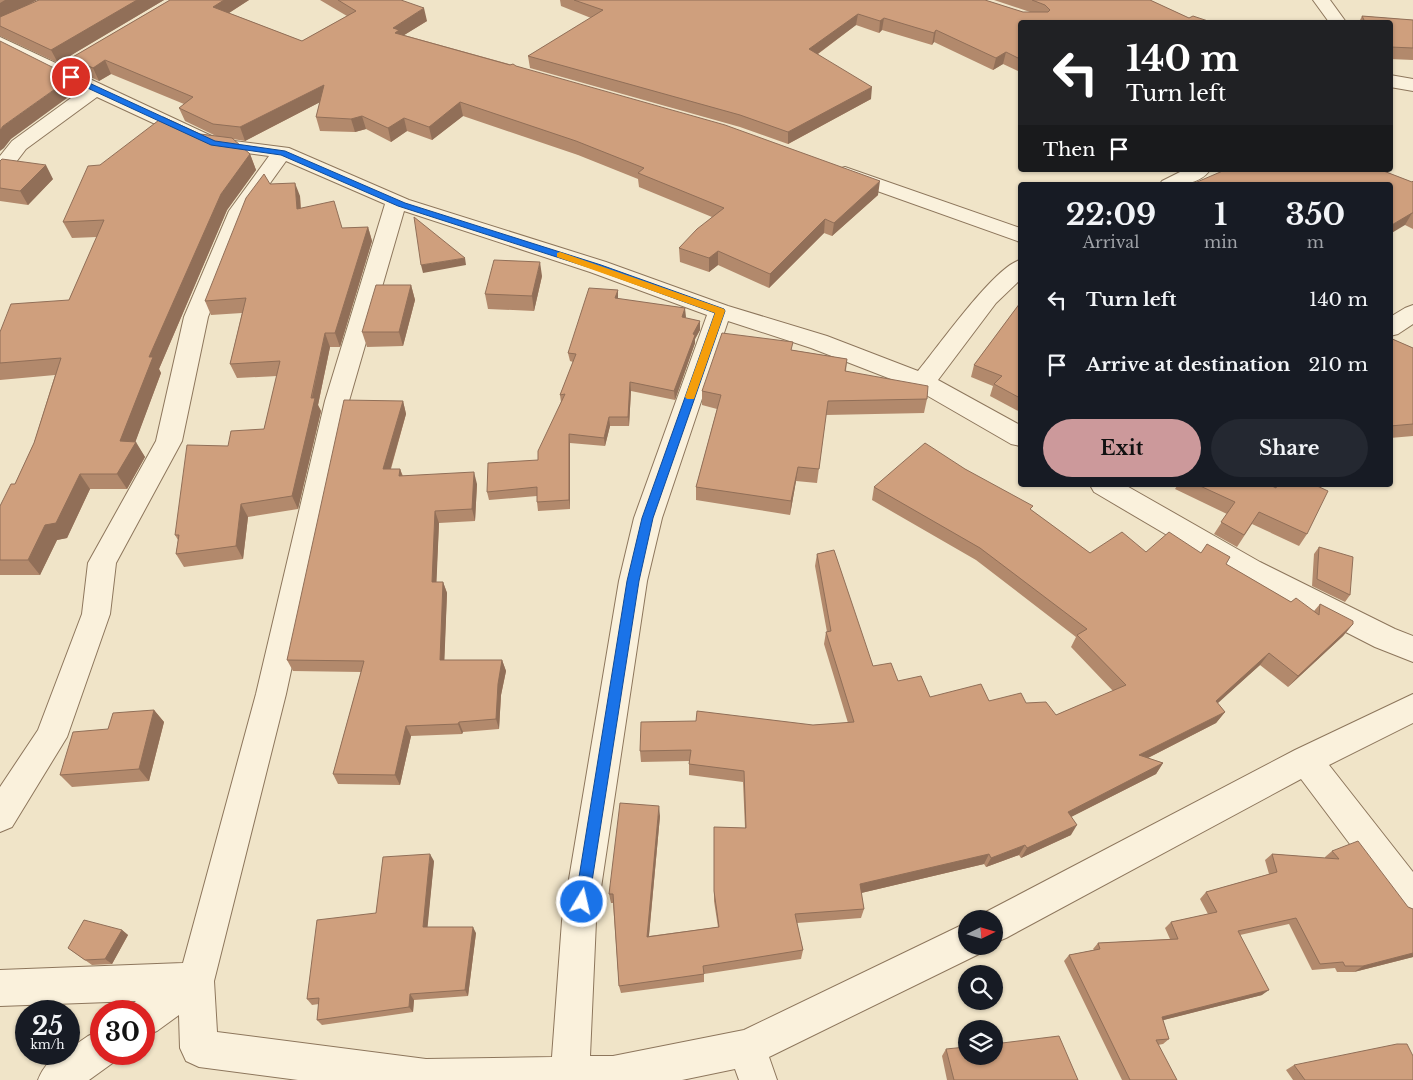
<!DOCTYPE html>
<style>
body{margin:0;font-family:"Libre Baskerville",serif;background:#242831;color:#f1f3f6;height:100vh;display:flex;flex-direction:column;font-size:19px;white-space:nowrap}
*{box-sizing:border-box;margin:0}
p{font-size:16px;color:#9ea1a6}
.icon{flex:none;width:28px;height:28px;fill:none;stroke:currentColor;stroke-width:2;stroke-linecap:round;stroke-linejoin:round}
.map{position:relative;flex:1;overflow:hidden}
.sheet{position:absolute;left:1018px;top:182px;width:375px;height:305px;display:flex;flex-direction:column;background:#171b24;border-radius:5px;box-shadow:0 1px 4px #0004}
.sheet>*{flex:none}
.guide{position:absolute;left:1018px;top:20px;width:375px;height:152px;border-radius:5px;box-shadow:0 1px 4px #0004;background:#202124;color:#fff;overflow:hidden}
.needle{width:32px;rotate:85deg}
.fabs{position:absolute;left:958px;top:910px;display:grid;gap:10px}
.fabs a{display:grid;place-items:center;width:45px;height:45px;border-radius:50%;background:#171b24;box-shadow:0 1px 4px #0004;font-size:25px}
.speed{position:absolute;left:15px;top:1000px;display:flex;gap:10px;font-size:25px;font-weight:700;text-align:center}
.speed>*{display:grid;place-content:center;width:65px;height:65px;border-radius:50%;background:#171b24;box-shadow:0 1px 4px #0004;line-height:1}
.speed small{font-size:12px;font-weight:400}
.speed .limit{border:8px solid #d22;background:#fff;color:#111}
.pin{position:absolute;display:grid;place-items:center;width:42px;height:42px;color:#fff;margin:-21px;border:2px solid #fff;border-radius:50%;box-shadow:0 1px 5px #0007}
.me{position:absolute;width:55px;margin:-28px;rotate:9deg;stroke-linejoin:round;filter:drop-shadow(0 0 4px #0008)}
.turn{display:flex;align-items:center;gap:18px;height:105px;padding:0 25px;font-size:22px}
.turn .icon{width:65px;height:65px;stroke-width:2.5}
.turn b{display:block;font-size:35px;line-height:42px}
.then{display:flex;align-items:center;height:48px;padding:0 25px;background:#0003;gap:10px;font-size:19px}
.eta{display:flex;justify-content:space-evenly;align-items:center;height:85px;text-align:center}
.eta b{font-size:30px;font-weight:800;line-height:35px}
.primary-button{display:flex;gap:10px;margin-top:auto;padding:10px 25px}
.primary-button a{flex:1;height:58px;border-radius:30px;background:#cc999b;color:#111;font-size:20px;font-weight:800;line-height:58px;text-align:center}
.primary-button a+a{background:#242831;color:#f1f3f6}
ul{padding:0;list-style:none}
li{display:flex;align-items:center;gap:15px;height:65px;padding:0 25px}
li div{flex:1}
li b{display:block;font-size:19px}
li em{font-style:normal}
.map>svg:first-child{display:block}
</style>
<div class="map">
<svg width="1413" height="1080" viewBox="0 0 1413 1080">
<rect width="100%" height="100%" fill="#f0e4c8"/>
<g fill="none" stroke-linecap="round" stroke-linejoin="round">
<g stroke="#8d765c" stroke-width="2">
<path id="minor" d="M1313,0H1330L1346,22H1329Z
M0,37L218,139L289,148L409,200L606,262L728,306L827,336L918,371C938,347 994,267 1020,260V280L996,303L938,380L1020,425V446L1011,444L914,388L811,348L728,321L662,518L647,581L596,921L590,1056H613L744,1030L966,923V946H982L979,954L769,1057L777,1080H739L735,1069L682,1080H298L199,1067L186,1061L180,1048L179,1015L157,1031L144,1036V1011H128L131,1005L136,1001L0,1006V970L183,963L256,694L325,401L385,204L286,161L250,211L208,317L182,441L116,563L110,614L67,737L12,827L0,832V787L38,730L82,614L88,563L156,441L184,317L229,211L269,156L207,148L97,97L26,149L7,174L0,176V156L12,141L82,90L0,49ZM404,211L590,272L707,315L634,518L619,581L562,921L552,1057L426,1059L217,1032L214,981L286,694L349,401Z
M1390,75L1413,79V91L1390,87Z
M845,167L1020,228V242L838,177L835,173L838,169Z
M1184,170H1210C1199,186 1176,185 1159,185L1162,181Z
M1413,305V324L1398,334L1390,336V317L1405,308Z
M1090,485H1125L1260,562L1395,629L1413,636V662L1375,647L1240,578L1094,492Z
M1413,694V723L1329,765L1413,872V917L1401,912L1301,779L1006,938L994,943V919H979L982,914L1295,750Z
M101,1030V1054H118L114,1062L89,1080H38C43,1067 53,1054 69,1054V1049L88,1036Z"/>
</g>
<use href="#minor" fill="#faf1dc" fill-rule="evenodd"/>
</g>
<path fill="#b2896c" d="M0,0H37L27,5L39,0H164L58,63L0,36Z
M170,0H249L229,13L302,41L347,16L320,0H401L427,21L404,35L516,66L878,195L832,236L824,233L769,288L718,265L709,272L680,262L679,248L712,217L639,187L638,179L578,155L463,116L432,140L407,131L391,142L366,129L355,132L320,131L316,117L320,102L245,141L233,139L250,154L256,170L227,210L159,369L161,373L135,442L145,457L127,489H90L67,538L57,540L40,575H0V506L15,484L34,443L55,375L0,380V332L69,300L97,237L72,238L63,222L100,165L200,134L216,136L185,121L179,108L184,104L111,74L99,81L77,71L71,58Z
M560,0H985L1023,12H1030L994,0H1150L1189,18L1211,22H1020V72L1003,64L993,70L934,42L932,45L882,30L879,33L856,25L818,54L871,99L788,144L740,127L530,68L528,56L591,18L561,6Z
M1362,16L1413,20V60L1390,59V22H1359Z
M0,161L53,179L28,205L0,201Z
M1216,170H1381L1412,182L1413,181V229L1405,225L1220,172Z
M270,184L300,196L301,208L342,228L368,227L372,241L340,347H330L318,405L321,411L298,509L248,517L243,559L184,567L176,554L178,540L175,535L228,446L264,429L277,376L237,378L230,364L242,313L211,315L205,301Z
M542,276L534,311L488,309L485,294Z
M411,285L415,300L403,346L367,347L362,332Z
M618,290V299L685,308V318L700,321V330L695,339V343L675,400L631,391L629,426H610L605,446L570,443V509L538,511L537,502V496L489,500L487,492L538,460L561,402L560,395L573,362L570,361L568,353Z
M1020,303V412L990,396L993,386L971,377L974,365Z
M1390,338L1413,348V436L1390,438Z
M792,350L847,359L846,371L927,399L924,413L826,415L817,483L796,481L790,515L696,500V487L717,409L702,405V391Z
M403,401L406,414L391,469H400L403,476L477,484L475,521L439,523L436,582H443L447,593L444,660H502L506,671L501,695L499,729L463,732L462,734L411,736L400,785L338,784L333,774L361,672L293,671L287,660Z
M965,469L1031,510L1090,553L1146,552L1201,553L1226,564L1291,602L1314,611L1320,604L1353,624L1343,636L1288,687L1260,665L1217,703L1225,712L1216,723L1148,758L1163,763L1156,774L1071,817V835L1021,858L1019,855L986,867L984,864L861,893L864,909L861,918L797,923L803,950L801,959L704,974V982L621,993L619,986L613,903H611L609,894L660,816L649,936L718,927L714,901V827L745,828L743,782L689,775V761L641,762L640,751L813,725L848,723L824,644L826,632H827L815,566L817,554L873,666L898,681L930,697L1026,703L1056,715L1113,691L1071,647L1076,637L976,560L872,500L874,487Z
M1175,485H1270L1275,487L1276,485H1315L1307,534L1299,546L1252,524L1237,547L1214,534L1227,514L1175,489L1177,486Z
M1319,547L1350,595L1345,602L1312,586L1314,554Z
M154,710L164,722L149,781L72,787L60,775L108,729Z
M1332,851L1408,907L1413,909V957L1354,972H1337L1335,968L1312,970L1289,924L1240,935L1262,995L1163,1020L1169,1039L1163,1044L1158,1045L1177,1080H1122L1064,961L1069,955L1094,950L1093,949L1098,943L1170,939L1165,928L1171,922L1208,914L1200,899L1206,892L1269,874L1265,860L1272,854L1325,858V857Z
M434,861L427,927L476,933L468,996L414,1000L413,1012L322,1025L317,1020L319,1004L312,1005L307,999L376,913Z
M122,930L128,935L112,964L92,965L68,948Z
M946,1049L1078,1080H947L942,1056Z
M1294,1065L1413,1080H1293L1286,1070Z"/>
<path fill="#916f58" d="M5,0H37L0,19V3Z
M137,0H164L58,63L51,50Z
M224,0H249L218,20L213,7Z
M424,8L427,21L401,37L402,43L393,28Z
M858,14L856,25L808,61L809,49Z
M884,18L882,30L879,33L880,21Z
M936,30L934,42L932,45L934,33Z
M1006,52L1003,64L993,70L996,58Z
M105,60L111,74L99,81L93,68Z
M72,77L78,90L11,139L4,148L0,151V130L3,126Z
M324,85L328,98L245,141L240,127Z
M872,87L871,99L788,144V132Z
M460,102L463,116L432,140L429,127Z
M362,116L366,129L355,132L351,119Z
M404,118L407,131L391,142L388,128Z
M250,154L256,170L227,210L159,369L161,373L135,443L136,442L145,457L127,489L117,474L120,441L149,357L221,194Z
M46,165L53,179L28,205L20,191Z
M880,181L878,195L832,236L834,223Z
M295,183L300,196L301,222L297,209Z
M1412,213L1405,225L1390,234V226Z
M825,219L824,233L769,288L770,274Z
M368,227L372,241L340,347L335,333Z
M718,251V265L709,272V258Z
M465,258L466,265L423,273L421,265Z
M540,262L542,276L534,311L532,296Z
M411,285L415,300L403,346L399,332Z
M618,290V299L615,298Z
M685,308L686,317L683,326L682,317Z
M700,321V330L695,339V343L675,400L674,391L693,334Z
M325,333L330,347L318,405L321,411L298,509L292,496Z
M630,382L631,391L629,426L628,417Z
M403,401L406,414L387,481L383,469Z
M609,417L610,426L605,446L604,438Z
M569,434L570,443V509L569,500Z
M798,467L796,481L790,515L791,501Z
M400,469L404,481L399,476Z
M474,472L477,484L475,521L472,509Z
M80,474L90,489L67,538L57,540L40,575L28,560L45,525Z
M241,504L248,517L243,559L236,546Z
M435,511L439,523L436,594L432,582Z
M443,582L447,593L444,671L440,660Z
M1353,624L1343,636L1288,687L1298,676Z
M1269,653L1260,665L1207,713L1216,701Z
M502,660L506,671L501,695L499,729L496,719L498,684Z
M154,710L164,722L149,781L139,769Z
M1225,712L1216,723L1132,766L1139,755Z
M459,722L463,732L462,734L458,724Z
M406,726L411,736L400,785L395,775Z
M1163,763L1156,774L1061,822L1068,812Z
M659,806L660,816L648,945L647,937Z
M1077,825L1071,835L1021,858L1027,848Z
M1025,845L1019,855L986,867L991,858Z
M430,854L434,861L427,933L423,927Z
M989,854L984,864L857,894L860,884Z
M473,927L476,933L468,996L465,990Z
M122,930L128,935L112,964L105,959Z
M1413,953V957L1354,972L1363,966Z
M1269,990L1262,995L1156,1022L1162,1017Z
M410,994L414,1000L413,1012L409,1007Z"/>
<path fill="#cf9f7d" stroke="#916f58" d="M39,0H137L51,50L0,26V17Z
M170,0H224L213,7L302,41L356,11L338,0H401L424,8L393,28L399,30L395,33L510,65L513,64L516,66L725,125L880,181L834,223L825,219L770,274L718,251L709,258L679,248L697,229L724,208L638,173L644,168L576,141L460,102L429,127L404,118L388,128L362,116L351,119L316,117L324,85L240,127L213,124L179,108L193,97L105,60L93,68L71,58Z
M574,0H985L1023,12H1048L1050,10L1045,5L1032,0H1150L1189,18L1193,16L1211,22H1020V59L1006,52L996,58L936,30L934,33L884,18L880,21L858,14L809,49L872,87L788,132L740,115L528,56L603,10Z
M1362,16L1413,20V48L1390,47V22H1365Z
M0,41L72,77L3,126L0,130Z
M163,117L200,134L232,138L250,154L221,194L149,357H153L120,441L136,442L117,474H80L56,523L45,525L28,560H0V506L11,484H15L34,443L61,358L0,363V332L11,304L69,300L104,220L63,222L88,166L100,165Z
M2,159L46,165L20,191L0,188V161Z
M1225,170H1381L1412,182L1413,181V213H1412L1390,226V185H1190Z
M264,174L270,184L295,183L297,209L334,201L342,228L368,227L335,333H325L311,398H315L292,496L241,504L236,546L176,554L179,535H175L187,445L228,446L231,431L264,429L280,361L230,364L246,298L205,301L246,198Z
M414,217L465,258L421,265Z
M494,260L540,262L532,296L485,294Z
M376,285H411L399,332H362Z
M589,288L618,290L615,298L685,308L682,317L700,321L693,334L695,335L674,391L630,382L628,417H609L604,438L569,434V500L537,502V487L487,492L488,463L538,460V451L565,394L560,395L576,354L568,353Z
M1020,303V398L994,384L1002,376L974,365Z
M722,333L793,342L791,350L847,359L845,371L928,386L927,399L828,401L819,469L798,467L791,501L696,487L721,395L702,391Z
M1390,338L1413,348V424L1390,426Z
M344,400L403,401L383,469H400L399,476L474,472L472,509L435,511L432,582H443L440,660H502L498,684L496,719L459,722L458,724L406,726L395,775L333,774L364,661L287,660Z
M925,443L965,469L1033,506L1030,509L1090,553L1122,532L1146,552L1169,532L1201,553L1207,544L1230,557L1226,564L1291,602L1296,598L1319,615L1320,604L1353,621V624L1298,676L1269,653L1216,701L1225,712L1139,755L1163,763L1068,812L1077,825L1027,848L1025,845L991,858L989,854L860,884L864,909L795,914L803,950L703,966L704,974L619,986L613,894H609L620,803L659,806L647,937L719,927L714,891V827L746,828L744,771L689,764L691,750L640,751L641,722L696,721L697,711L813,725L854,722L826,632L831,631L817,554L834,550L873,666L891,663L898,681L921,676L930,697L981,684L989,701L1021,693L1026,703L1046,702L1056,715L1126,685L1077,635L1087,629L980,548L874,487Z
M1198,485H1270L1276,488L1277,485H1315L1328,491L1307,534L1259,512L1244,535L1221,522L1235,502Z
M1319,547L1353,557L1350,595L1317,579Z
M154,710L139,769L60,775L73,732L108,729L113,713Z
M1358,841L1408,907L1413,909V953L1363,966H1345L1343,962L1320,964L1296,918L1238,931L1269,990L1162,1017L1169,1039L1156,1040L1177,1080H1130L1069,955L1100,949L1098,943L1178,939L1171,922L1217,912L1206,892L1277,872L1272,854L1339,859L1332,851Z
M430,854L423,927H473L465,990L410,994L409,1007L317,1020L319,998L307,999L317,920L376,913L383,857Z
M84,920L122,930L105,959L85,960L68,948Z
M1059,1036L1078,1080H954L946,1049L966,1047V1056H994V1044Z
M1397,1044H1407L1413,1056V1080H1305L1294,1065Z"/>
<path fill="#1a73e8" stroke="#114b97" d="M68,76H74L215,141L285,151L405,203L601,265L724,309L725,311L653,518L639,581L588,907L582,909L577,907L575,902L627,581L642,518L715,313L594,269L398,206L281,155L211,145L68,79Z"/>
<path fill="#f59e0b" d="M560,252L724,309L725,311L694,399H687L685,397L715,313L557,257V253Z"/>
</svg>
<div class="fabs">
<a><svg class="needle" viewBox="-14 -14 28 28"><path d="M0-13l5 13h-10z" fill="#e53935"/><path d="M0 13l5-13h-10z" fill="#9ea1a6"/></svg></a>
<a><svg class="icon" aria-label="search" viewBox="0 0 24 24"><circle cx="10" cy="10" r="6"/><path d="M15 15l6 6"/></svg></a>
<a><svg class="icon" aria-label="layers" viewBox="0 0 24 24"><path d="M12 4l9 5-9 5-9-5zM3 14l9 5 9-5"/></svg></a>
</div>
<div class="speed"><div>25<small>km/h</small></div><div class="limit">30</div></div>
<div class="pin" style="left:71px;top:77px;background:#d93025"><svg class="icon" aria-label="arrive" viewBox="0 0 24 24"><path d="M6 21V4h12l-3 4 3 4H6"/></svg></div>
<svg class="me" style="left:582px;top:902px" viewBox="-20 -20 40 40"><circle r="17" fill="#1a73e8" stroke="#fff" stroke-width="3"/><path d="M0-11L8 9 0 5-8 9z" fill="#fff"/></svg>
<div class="guide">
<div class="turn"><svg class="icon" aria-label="left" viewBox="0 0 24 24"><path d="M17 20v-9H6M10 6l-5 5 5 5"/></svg><div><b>140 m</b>Turn left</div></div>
<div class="then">Then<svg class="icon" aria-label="arrive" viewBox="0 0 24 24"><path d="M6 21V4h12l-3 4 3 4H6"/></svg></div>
</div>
<section class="sheet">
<div class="eta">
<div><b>22:09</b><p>Arrival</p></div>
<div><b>1</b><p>min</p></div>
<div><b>350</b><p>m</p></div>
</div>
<ul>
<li><svg class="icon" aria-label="left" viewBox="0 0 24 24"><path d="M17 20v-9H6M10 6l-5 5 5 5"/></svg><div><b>Turn left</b></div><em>140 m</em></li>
<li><svg class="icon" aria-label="arrive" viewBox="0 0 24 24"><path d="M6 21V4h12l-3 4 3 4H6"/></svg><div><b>Arrive at destination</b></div><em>210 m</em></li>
</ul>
<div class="primary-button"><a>Exit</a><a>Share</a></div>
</section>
</div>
